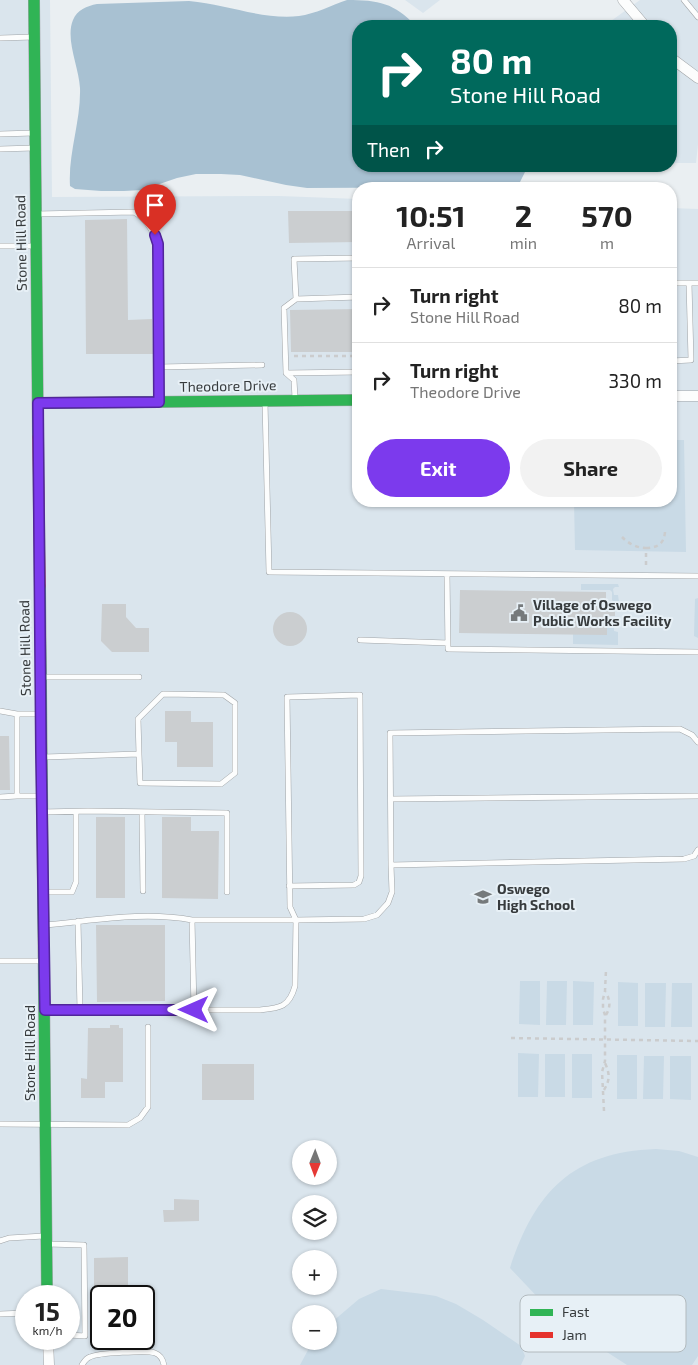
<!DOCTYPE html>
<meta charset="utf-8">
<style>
body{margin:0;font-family:"Exo 2",sans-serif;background:#f2f2f2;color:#222;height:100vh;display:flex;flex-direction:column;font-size:19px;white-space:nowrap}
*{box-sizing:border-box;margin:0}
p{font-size:16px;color:#767676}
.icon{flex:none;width:28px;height:28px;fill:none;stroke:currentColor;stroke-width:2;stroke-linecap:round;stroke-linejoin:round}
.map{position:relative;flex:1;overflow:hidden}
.side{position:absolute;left:352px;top:182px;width:325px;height:325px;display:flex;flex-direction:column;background:#fff;border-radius:20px;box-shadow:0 1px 4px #0004}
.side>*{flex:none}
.guide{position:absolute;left:352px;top:20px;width:325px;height:152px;border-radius:20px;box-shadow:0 1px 4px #0004;background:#00695c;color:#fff;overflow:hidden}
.needle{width:32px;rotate:181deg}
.controls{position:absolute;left:292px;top:1140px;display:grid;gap:10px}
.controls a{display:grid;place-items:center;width:45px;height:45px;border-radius:50%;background:#fff;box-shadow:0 1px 4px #0004;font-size:25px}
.speed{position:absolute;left:15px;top:1285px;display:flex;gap:10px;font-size:25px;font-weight:700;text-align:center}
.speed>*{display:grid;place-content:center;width:65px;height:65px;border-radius:50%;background:#fff;box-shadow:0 1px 4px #0004;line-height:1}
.speed small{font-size:12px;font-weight:400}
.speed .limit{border:2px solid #111;border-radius:8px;background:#fff;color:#111}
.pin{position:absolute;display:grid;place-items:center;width:42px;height:42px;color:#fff;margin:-51px -21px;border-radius:50% 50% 50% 0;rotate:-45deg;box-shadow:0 0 5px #0007}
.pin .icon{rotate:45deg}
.me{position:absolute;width:55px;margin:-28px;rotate:270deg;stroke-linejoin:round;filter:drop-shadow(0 0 4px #0008)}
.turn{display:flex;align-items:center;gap:18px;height:105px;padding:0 15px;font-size:22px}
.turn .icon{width:65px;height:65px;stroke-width:2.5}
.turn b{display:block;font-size:35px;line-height:42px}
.then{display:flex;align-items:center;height:48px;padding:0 15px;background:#0003;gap:10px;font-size:19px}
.eta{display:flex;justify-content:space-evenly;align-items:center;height:85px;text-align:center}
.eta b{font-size:30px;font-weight:700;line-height:35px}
.action{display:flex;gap:10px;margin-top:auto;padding:10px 15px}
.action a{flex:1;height:58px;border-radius:30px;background:#7c3aed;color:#fff;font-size:20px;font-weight:700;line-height:58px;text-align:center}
.action a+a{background:#f2f2f2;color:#222}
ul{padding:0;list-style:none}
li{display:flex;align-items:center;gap:15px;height:75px;padding:0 15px;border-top:1px solid #e0e0e0}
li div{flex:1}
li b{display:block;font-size:19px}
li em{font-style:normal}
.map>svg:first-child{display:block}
</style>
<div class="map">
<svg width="698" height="1365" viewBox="0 0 698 1365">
<rect width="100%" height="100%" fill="#eaeff2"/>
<path fill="#dae5ed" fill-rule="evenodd" d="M0,0H50L52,197L279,196L359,199V501H671V208L698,209V1365H0ZM301,1149H329V1176H301ZM301,1204H329V1231H301ZM301,1259H329V1286H301ZM26,1296H69V1339H26ZM101,1296H144V1339H101ZM301,1314H329V1341H301Z
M405,0H440L423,13Z
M640,0H698V144L696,163H671V26H604Z"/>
<path fill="#c9dae6" d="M671,440H684L686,552L575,550L574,501H671Z
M581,584H618L619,587H615L613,589L614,595H618L619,602H614L612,600V592L610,590H581Z
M698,598V638L694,636L695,599Z
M607,620L618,621L619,626H614V631L618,632V645L573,644V634H607Z
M520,981H540V1025L519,1024Z
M547,981H567L566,1025H546Z
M573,981L594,982L593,1025H573Z
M618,982L638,983V1026H618Z
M645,983H666L665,1027H645Z
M672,983H692V1027H671Z
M518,1053L539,1054L538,1097H518Z
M545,1054H565V1097H545Z
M572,1054H592V1098H572Z
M617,1055H637V1099H617Z
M644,1056H664L663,1099H643Z
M670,1056H691V1100L670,1099Z
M656,1149L679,1151L698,1157V1356L692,1365H627L562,1323L510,1268C535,1192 572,1152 656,1149Z
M381,1289L423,1294L436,1296L456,1304L483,1320L521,1346L525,1356L521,1365H300L308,1350L315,1341H329V1326L332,1322L359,1299Z"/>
<path fill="#a8c1d2" d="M347,0C379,0 394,3 416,26H359V166H524L525,172L519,184L512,187L307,188L286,185L240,175L221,174H196L177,178L142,190L124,191H101L75,189L70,186C68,153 81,121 80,88C79,67 65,39 73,20C77,10 87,6 97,4L189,1C226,4 262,20 299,16C315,14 332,5 347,0Z"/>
<path fill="#cbced0" d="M288,211H359V242L289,243Z
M127,219L128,320L152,319L153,354H86L85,220Z
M359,309V352H291L290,310Z
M460,590L606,592V605H615V616H607V635L459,633Z
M102,604H126V617L136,628H149V652H112L101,641Z
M273 629a17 17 0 1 1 34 0a17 17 0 1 1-34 0Z
M165,711H191V722H213V767H177V742H165Z
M0,736H9L10,790H0Z
M96,817H125V898H96Z
M162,817H191V831H219L218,899L162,898Z
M96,925H165V1001L97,1002Z
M110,1025H119V1028H123V1082H105V1098H81V1078L87,1079L88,1028H110Z
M202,1064H254V1100H202Z
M174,1199L199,1200V1221L164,1222L163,1210H174Z
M128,1257V1296H94V1258Z"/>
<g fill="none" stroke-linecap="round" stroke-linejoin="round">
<g stroke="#a0a4a7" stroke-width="6">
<path id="lane" d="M684,0L698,17
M0,38L34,37
M0,134L34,133
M0,149L34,148
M36,214L134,212C146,219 153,230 158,244L159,402
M0,246H35
M671,283H689
M296,299L359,297
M671,361L691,360L689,283H698
M159,367L262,365
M286,373L359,372
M295,398L294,380L286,373L284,308L296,299L294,259L359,258
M265,402L269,572L698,576
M447,574L448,649L698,652
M360,640L448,643
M41,677H139
M0,711L17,714
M698,742L692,735L680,729L390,733L391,865L684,859L694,856L698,850
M44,757L139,754L140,783L221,784L235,773V703L224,695L163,694L138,719L139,754
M40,796H17V714H40
M0,797L17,796
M391,799L698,796
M42,812L88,811L227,813V892
M142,812L143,891
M289,886L354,885L359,882L361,876L360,695L287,697L290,907L296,920L364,919L377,915L388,903L392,892L391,865
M43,892H72L76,882V812
M78,921L80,1010
M44,925C93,921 142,911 192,920
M0,961H44
M45,1010H259C279,1008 289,1008 295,986L296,920H192L194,1010
M0,1124L128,1125L140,1118L148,1107V1027
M0,1241L9,1238L44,1236
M47,1244L84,1245L85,1336L69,1335
M0,1314L26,1313
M82,1365C84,1362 86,1358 90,1357C97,1353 148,1350 155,1353C161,1355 163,1360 164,1365"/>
</g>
<g stroke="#a0a4a7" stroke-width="11">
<path id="street" d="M623,0L645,26
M671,58L698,78
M671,396H698
M48,1339L49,1365"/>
</g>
<g stroke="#a0a4a7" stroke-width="12">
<path id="fast" d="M34,0L38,437
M38,403L359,400
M40,586L47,1296"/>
</g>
<g stroke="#a0a4a7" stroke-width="12">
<path id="jam" d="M38,437L40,586"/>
</g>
<path stroke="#cbcccd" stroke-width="2.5" stroke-dasharray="4 4" stroke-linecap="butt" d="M294,356H359
M622,537C628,543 636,548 646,548V567
M646,548C657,548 664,544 665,532
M606,1015C611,1006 610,1001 606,992
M511,1038L698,1041
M604,1090C610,1080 610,1074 605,1063
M604,1111L602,1072L605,1061V1015L603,1009V999L605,991L606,970"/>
<use href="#lane" stroke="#fcfdfd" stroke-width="5"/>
<use href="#street" stroke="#fcfdfd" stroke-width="10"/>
<use href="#fast" stroke="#30b455" stroke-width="11"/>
<use href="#jam" stroke="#e5322d" stroke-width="11"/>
</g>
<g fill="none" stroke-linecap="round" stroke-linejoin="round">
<g stroke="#51269a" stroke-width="12">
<path id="route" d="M155,235L158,244L159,402L38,403L41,751L45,1010H194"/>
</g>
<use href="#route" stroke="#7c3aed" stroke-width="9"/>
</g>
<defs>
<g id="civic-bare" transform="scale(1.35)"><path d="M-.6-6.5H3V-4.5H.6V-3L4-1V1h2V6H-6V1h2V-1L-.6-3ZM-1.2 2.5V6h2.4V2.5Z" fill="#767a7c" stroke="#e7f0f6" stroke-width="2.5" paint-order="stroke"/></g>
<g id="school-bare" transform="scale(1.35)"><path d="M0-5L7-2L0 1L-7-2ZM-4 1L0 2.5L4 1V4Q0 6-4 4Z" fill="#767a7c" stroke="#e7f0f6" stroke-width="2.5" paint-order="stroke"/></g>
</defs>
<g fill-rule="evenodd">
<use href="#civic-bare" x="519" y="613"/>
<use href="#school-bare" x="483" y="897"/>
</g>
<g text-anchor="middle" stroke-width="4" stroke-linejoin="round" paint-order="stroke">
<g font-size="14" fill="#373b3d" stroke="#e7f0f6">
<text transform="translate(21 243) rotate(-91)" y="5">Stone Hill Road</text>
<text transform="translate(228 386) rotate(-1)" y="5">Theodore Drive</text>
<text transform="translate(25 648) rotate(-91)" y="5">Stone Hill Road</text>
<text transform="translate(30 1053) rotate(-90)" y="5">Stone Hill Road</text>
</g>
<g font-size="14" font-weight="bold" fill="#373b3d" stroke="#e7f0f6" text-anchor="start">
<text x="533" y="610">Village of Oswego<tspan x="533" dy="16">Public Works Facility</tspan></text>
<text x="497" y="894">Oswego<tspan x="497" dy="16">High School</tspan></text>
</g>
</g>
<rect x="520" y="1295" width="166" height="57" rx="8" fill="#e7f0f6" stroke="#b2babe" stroke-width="1"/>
<rect x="530" y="1309" width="23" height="7" fill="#30b455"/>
<rect x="530" y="1332" width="23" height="6" fill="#e5322d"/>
<g font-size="14" fill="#373b3d">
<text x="562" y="1317">Fast</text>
<text x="562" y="1340">Jam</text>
</g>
</svg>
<div class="controls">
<a><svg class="needle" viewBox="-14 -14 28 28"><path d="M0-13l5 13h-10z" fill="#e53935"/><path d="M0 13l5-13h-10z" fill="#767676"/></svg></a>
<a><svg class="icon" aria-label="layers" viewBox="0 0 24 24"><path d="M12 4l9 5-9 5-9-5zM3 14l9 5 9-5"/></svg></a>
<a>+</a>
<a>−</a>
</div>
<div class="speed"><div>15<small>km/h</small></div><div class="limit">20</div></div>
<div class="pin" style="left:155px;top:235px;background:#d93025"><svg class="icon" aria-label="arrive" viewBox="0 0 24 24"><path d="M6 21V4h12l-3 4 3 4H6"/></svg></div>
<svg class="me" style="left:194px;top:1010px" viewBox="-20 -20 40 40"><path d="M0-17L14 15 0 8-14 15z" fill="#7c3aed" stroke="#fff" stroke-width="4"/></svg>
<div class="guide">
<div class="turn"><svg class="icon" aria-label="right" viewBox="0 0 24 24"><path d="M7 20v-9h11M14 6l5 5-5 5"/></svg><div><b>80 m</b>Stone Hill Road</div></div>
<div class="then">Then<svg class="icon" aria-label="right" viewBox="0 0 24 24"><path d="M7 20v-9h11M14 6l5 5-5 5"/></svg></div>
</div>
<section class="side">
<div class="eta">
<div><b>10:51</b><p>Arrival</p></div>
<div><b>2</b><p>min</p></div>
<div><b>570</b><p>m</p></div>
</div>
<ul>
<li><svg class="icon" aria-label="right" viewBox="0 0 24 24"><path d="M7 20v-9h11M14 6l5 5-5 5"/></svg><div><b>Turn right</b><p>Stone Hill Road</p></div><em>80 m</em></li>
<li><svg class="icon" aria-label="right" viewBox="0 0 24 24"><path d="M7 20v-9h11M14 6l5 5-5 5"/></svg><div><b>Turn right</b><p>Theodore Drive</p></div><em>330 m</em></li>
</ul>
<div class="action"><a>Exit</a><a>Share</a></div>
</section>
</div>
